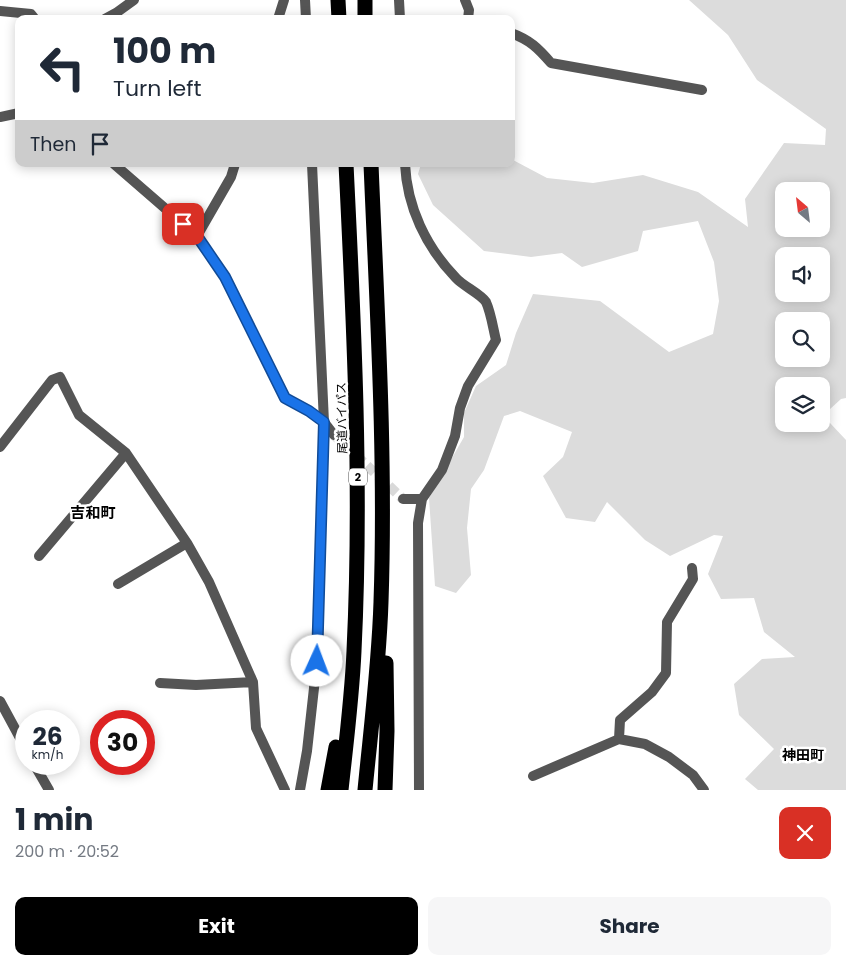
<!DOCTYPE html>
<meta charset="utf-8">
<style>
body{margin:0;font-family:Poppins,"Noto Sans JP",sans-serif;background:#f6f6f7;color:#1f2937;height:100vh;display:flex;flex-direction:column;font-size:19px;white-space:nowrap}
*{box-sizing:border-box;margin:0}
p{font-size:16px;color:#747a83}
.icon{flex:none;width:28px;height:28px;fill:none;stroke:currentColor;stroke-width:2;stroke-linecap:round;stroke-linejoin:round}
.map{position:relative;height:790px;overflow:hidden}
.side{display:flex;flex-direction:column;background:#fff;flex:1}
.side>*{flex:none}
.banner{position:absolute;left:15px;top:15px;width:500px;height:152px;border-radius:10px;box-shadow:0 2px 12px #0003;background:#fff;color:#1f2937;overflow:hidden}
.needle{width:32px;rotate:332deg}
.fabs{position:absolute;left:775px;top:182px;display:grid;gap:10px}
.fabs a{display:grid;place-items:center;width:55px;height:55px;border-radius:10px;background:#fff;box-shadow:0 2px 12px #0003;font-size:25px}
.speed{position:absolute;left:15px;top:710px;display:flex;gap:10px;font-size:25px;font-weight:700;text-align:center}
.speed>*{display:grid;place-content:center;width:65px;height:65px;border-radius:50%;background:#fff;box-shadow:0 2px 12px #0003;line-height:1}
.speed small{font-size:12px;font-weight:400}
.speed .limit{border:8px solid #d22;background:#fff;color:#111}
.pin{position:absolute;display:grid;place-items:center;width:42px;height:42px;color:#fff;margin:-21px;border-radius:10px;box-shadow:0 2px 8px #0006}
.me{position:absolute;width:55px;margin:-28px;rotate:2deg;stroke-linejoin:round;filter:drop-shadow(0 0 4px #0008)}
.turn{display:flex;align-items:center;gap:18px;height:105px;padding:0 15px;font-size:22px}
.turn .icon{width:65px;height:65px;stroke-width:2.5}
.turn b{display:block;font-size:35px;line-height:42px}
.then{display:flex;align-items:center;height:48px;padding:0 15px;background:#0003;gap:10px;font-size:19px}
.round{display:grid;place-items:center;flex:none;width:52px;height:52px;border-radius:10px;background:#f6f6f7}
.head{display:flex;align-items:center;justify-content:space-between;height:85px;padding:0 15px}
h1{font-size:30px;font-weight:700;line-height:38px}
.cta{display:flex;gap:10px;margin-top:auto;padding:10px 15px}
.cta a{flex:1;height:58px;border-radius:10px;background:#000;color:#fff;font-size:20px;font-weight:700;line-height:58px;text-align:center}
.cta a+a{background:#f6f6f7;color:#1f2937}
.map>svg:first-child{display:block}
</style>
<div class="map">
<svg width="846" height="790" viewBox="0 0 846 790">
<rect width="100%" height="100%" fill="#fff"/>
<path fill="#dcdcdc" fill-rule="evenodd" d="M689,0H846V398L841,399L829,410L830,423L846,440V790H758L745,779L774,749L739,715L734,684L762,659L795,657L764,632L754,598L721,599L708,574L723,536L714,535L670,556L645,540L607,502L595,522L566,518L543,476L563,457L572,432L520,411L504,416L484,470L471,489L467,528L471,575L456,593L435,586L429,498L464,437V413L476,386L506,365L516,333L533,294L600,301L669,352L713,334L719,301L714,262L698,221L643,231L638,251L582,267L562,253L531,257L484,251L433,205L418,174L421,164H511V157L513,160L547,178L593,183L643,175L698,192L748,227L745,199L784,143L825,145L826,129L757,80L728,35ZM784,191H821V229H784ZM784,256H821V294H784ZM784,321H821V359H784ZM784,386H821V424H784Z"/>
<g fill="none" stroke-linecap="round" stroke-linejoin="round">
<path stroke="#d9d9d9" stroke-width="10" stroke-dasharray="10 5" stroke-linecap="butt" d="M334,435L403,499"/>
<path stroke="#555" stroke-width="10" d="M305,0L306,19
M399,0L400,19
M465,0L469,10L468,19
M0,11L31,14L35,19
M105,19L116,13L134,0
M278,19L284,0
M511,33C530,40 538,48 551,63L702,90
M0,117L19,113
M114,164L197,236L225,277L285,398L309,411L324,422L334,435
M405,164C407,207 426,247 456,278C463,286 481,294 486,302C491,313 493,328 496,340L468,386L460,408L455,436L442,470L422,499L418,523L419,790
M197,236L231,177L235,164
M0,447L52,380L60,377L79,415L126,453L187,543L209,582L253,682L256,728L285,790
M403,499H422
M39,556L126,453
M118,584L187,543
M160,683L196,685L253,682
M0,701L26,749
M619,739L620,720L652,692L666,673L667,622L693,579L692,568
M34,764L49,790
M533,776L619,739L645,744L669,757L693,775L704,790
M300,790L307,751L317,661L324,422L312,164"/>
<path stroke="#000" stroke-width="15" d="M338,0L339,19
M365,0V19
M328,790L336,747
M341,790C346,744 352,697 354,651C362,488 354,326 346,164
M365,790C371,728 379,665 381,602C386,456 377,310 371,164
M385,790L387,731L386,663"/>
</g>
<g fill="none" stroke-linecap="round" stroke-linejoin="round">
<g stroke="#114b97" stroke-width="12">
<path id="route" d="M183,224L197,236L225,277L285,398L309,411L324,422L317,661"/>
</g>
<use href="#route" stroke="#1a73e8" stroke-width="9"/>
</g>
<g text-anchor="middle" stroke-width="5" stroke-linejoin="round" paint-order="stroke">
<rect fill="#fff" stroke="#4c4c4c" stroke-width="1" x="349" y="468.5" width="18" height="17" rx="4"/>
<g font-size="11" font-weight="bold" fill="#000">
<text x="358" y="481">2</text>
</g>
<g font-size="12" fill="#000" stroke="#fff">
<text transform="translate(342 418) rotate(-91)" y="4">尾道バイパス</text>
</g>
<g font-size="14" font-weight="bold" fill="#000" stroke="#fff">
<text x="803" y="760">神田町</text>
</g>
<g font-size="15" font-weight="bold" fill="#000" stroke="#fff">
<text x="93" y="518">吉和町</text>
</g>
</g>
</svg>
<div class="fabs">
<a><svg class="needle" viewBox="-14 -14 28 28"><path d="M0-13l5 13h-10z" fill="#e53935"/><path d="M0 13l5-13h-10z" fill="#747a83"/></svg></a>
<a><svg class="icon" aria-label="sound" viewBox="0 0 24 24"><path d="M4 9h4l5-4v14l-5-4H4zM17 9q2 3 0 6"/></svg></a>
<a><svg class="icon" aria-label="search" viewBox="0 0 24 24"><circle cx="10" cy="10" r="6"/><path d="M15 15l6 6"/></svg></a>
<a><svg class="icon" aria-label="layers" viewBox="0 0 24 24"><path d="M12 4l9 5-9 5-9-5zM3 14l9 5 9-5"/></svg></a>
</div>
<div class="speed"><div>26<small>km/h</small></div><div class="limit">30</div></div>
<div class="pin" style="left:183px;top:224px;background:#d93025"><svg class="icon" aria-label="arrive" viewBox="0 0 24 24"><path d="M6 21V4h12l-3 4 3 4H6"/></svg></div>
<svg class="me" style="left:317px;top:661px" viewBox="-20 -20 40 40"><circle r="19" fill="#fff"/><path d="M0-13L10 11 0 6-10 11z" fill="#1a73e8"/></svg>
<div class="banner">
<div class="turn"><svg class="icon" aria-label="left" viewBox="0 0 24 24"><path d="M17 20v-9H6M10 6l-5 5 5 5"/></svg><div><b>100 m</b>Turn left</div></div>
<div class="then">Then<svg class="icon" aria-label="arrive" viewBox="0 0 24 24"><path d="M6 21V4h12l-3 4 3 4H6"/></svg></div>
</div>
</div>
<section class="side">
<div class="head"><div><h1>1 min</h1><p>200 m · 20:52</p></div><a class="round" style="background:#d93025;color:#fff"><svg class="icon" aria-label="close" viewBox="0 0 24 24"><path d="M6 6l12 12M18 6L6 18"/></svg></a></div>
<div class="cta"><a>Exit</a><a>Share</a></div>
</section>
